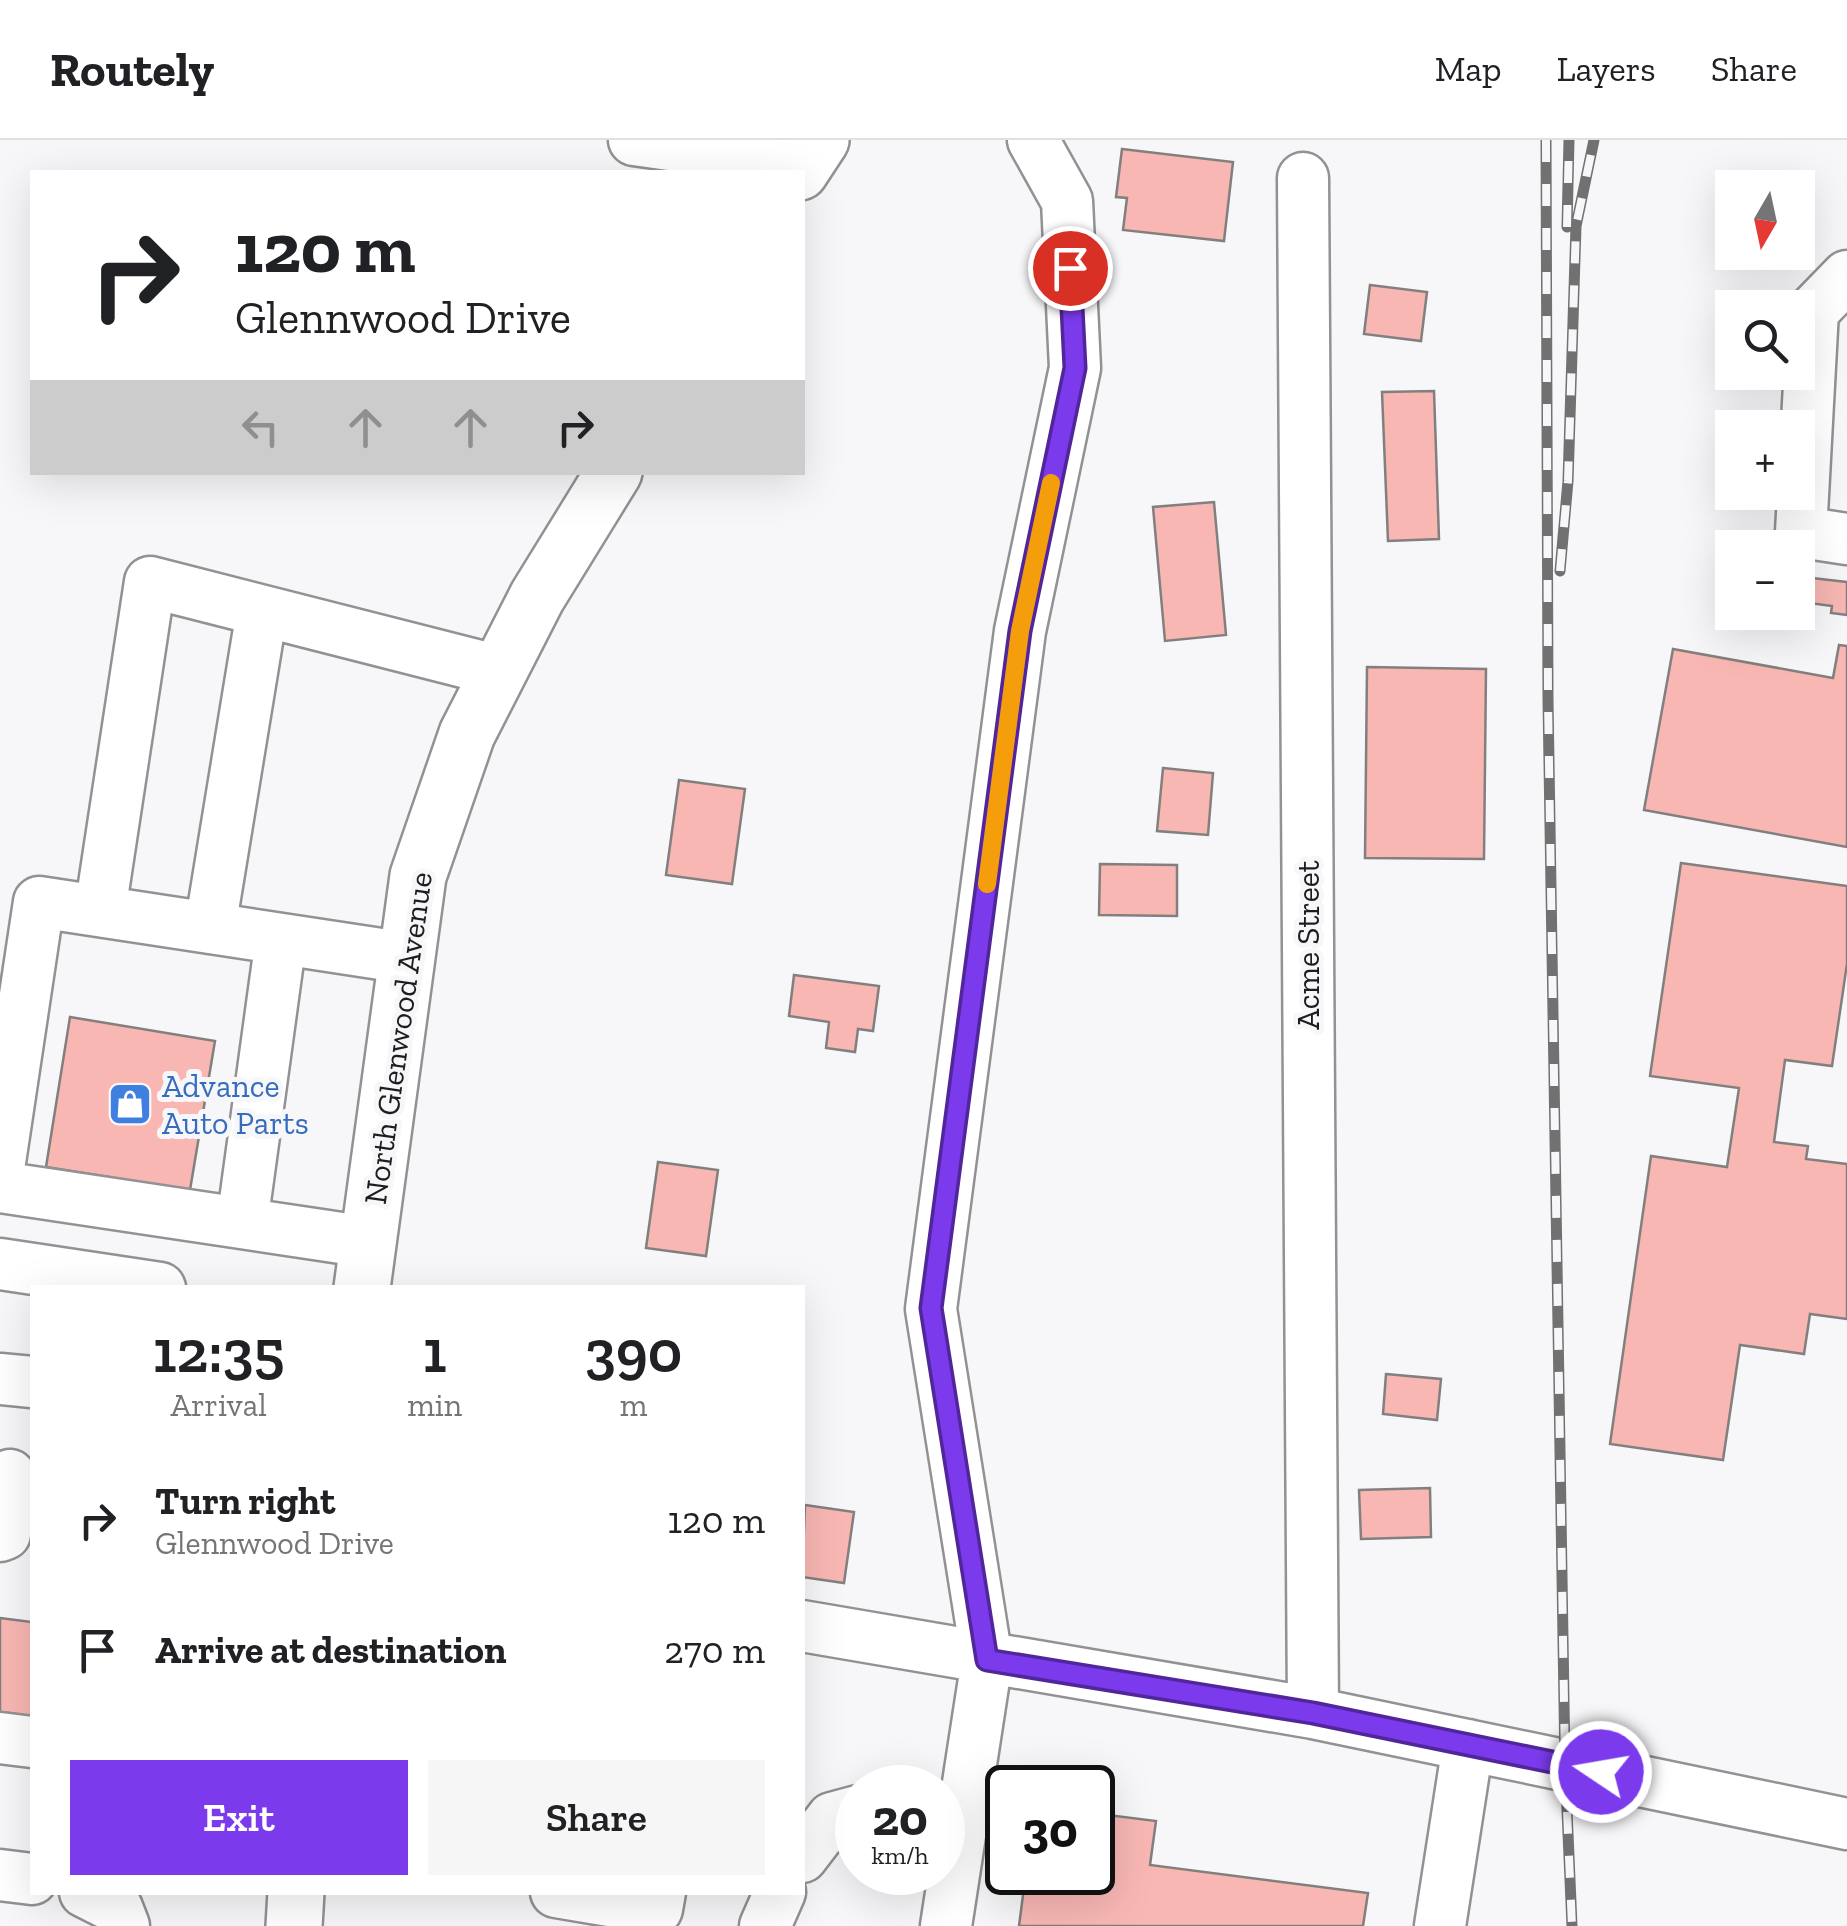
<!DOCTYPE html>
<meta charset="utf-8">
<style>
body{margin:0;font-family:"Zilla Slab",serif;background:#f6f6f6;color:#202124;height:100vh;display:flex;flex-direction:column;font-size:38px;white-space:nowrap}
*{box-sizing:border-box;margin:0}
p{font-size:32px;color:#757577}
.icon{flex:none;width:55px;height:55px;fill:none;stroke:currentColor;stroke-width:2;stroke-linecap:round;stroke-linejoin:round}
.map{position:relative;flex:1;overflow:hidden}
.details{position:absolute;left:30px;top:1145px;width:775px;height:610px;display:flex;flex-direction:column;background:#fff;border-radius:0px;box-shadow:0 10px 40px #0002}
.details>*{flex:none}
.banner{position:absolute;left:30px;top:30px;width:775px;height:305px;border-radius:0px;box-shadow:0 10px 40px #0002;background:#fff;color:#202124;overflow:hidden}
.needle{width:65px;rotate:189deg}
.fabs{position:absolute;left:1715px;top:30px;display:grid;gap:20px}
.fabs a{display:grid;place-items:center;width:100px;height:100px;border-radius:0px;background:#fff;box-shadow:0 10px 40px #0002;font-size:50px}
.speed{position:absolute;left:835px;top:1625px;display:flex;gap:20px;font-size:50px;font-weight:700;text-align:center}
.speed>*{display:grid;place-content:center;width:130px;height:130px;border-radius:50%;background:#fff;box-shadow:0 10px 40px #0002;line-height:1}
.speed small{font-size:25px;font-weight:400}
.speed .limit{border:5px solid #111;border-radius:15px;background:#fff;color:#111}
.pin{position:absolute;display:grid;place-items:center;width:85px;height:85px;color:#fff;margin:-42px;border:5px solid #fff;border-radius:50%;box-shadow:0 2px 10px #0007}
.me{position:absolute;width:110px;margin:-55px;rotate:282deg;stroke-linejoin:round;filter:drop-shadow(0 0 8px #0008)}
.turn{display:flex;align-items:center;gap:35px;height:210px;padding:0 40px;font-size:45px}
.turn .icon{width:130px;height:130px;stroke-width:2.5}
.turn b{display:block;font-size:70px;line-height:85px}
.lanes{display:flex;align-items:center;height:95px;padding:0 40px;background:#0003;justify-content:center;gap:50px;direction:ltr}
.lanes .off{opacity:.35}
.eta{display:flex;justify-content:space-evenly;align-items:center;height:170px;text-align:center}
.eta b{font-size:60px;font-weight:600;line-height:70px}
.action{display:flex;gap:20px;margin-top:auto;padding:20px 40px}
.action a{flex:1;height:115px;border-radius:0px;background:#7c3aed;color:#fff;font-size:40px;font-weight:600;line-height:115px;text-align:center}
.action a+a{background:#f6f6f6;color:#202124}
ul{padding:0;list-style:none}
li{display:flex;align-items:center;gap:30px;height:130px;padding:0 40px}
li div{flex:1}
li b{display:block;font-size:38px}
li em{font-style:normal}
header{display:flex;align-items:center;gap:60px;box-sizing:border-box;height:140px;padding:0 50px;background:#fff;border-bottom:2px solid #e0e0e0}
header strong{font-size:48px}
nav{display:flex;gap:55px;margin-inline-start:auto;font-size:35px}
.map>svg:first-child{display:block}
</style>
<header>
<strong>Routely</strong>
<nav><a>Map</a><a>Layers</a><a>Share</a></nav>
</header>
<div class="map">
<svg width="1847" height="1786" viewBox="0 0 1847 1786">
<rect width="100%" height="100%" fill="#f7f7fa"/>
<path fill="#f8b7b3" stroke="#827f7f" stroke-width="2.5" d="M1122,9L1233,22L1224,101L1123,90L1127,58L1116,57Z
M1370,145L1427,152L1421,201L1364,194Z
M1434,251L1439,399L1388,401L1382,252Z
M1214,362L1226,495L1165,501L1153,367Z
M1812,438L1847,442V475L1831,473L1832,466L1809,463Z
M1839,505L1847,506V707L1644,670L1673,509L1833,538Z
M1367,527L1486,529L1484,719L1365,718Z
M1163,628L1213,633L1208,695L1157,691Z
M679,640L745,649L732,744L666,735Z
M1681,723L1847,746V824L1832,926L1785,920L1774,1002L1808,1006L1806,1019L1847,1024V1179L1810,1174L1804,1214L1740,1205L1723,1320L1610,1304L1651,1016L1727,1027L1739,948L1650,936Z
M1100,724L1177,725V776L1099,775Z
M794,835L879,846L873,891L858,889L855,912L826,908L829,882L789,876Z
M70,877L215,901L190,1050L46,1027Z
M658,1022L718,1030L706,1116L646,1108Z
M1386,1234L1441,1239L1437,1280L1383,1274Z
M1430,1348L1431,1397L1361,1399L1359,1350Z
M805,1365L854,1372L844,1443L802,1437Z
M0,1478L32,1482V1576L0,1572Z
M1092,1673L1156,1681L1150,1725L1368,1753L1363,1786H1019L1026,1732H1092Z"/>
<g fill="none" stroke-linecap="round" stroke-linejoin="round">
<g stroke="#929295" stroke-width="55">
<path id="minor" d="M634,0L805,24
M1303,38L1313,1573
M1847,136L1813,171L1801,392L1847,399
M100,771L150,442L499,531
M210,788L262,471
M0,1022L39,762L407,818
M0,1047L368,1102
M242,1083L281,799
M0,1124L160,1148
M0,1239L32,1242
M0,1396L5,1394L10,1335
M802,1486L1313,1573L1847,1684
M0,1598L32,1602
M802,1717L832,1678L858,1671
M0,1735L32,1739
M85,1752L117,1768L124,1786
M556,1752L657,1769L660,1752
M765,1786L780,1752
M946,1786L987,1520L931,1169L1020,491L1075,228L1067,61L1033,0
M1440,1786L1468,1605"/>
</g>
<g stroke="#929295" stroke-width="60">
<path id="major" d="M800,32L821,0
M362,1148L418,736L467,594L537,457L614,332
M294,1786L296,1752"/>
</g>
<use href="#minor" stroke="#fff" stroke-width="50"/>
<use href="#major" stroke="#fff" stroke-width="55"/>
<g stroke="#717172" stroke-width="11">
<path id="rail" d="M1546,0L1548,560L1565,1624L1572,1786
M1567,87L1569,0
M1560,431L1568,341L1576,86L1594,0"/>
</g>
<use href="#rail" stroke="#f7f7fa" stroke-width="8" stroke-dasharray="22" stroke-linecap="butt"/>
</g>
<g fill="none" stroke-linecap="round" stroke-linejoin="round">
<g stroke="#51269a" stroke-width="25">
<path id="route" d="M1070,128L1075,228L1020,491L931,1168L987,1520L1313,1573L1601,1632"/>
</g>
<use href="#route" stroke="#7c3aed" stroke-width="18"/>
<path stroke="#f59e0b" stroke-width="18" d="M987,744L1020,491L1051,343"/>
</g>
<defs>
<g id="shop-square" transform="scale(2.25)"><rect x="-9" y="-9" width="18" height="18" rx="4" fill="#3f7fe0" stroke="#f7f7fa"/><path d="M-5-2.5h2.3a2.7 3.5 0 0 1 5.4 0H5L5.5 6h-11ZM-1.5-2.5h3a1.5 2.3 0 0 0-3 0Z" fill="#fff"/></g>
</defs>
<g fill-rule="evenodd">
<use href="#shop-square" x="130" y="964"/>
</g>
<g text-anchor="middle" stroke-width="10" stroke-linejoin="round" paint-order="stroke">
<g font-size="32" fill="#1d1d1e" stroke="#f7f7fa">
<text transform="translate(1308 805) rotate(-90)" y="11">Acme Street</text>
<text transform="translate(398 898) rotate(-82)" y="11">North Glenwood Avenue</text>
</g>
<g font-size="32" fill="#366cbe" stroke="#f7f7fa" text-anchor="start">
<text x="162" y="957">Advance<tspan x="162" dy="37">Auto Parts</tspan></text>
</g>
</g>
</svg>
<div class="fabs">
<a><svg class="needle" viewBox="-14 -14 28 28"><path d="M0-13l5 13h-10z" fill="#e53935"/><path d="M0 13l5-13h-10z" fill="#757577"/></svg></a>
<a><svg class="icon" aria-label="search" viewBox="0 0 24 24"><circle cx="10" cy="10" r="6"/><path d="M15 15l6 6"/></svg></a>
<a>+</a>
<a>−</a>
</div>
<div class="speed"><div>20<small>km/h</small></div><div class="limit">30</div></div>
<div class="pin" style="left:1070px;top:128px;background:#d93025"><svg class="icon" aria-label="arrive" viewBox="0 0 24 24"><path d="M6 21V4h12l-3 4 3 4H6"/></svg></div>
<svg class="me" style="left:1601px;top:1632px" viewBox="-20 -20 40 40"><circle r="17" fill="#7c3aed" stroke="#fff" stroke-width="3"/><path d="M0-11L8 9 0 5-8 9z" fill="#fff"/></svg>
<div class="banner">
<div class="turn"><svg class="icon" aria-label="right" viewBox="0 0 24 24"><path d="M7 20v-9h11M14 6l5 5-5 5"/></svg><div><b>120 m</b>Glennwood Drive</div></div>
<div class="lanes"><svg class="icon off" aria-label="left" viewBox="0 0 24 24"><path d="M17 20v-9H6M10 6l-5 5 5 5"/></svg><svg class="icon off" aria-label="ahead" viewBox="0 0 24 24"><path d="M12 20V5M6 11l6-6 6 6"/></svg><svg class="icon off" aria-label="ahead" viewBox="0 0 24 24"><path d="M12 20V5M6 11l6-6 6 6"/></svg><svg class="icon" aria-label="right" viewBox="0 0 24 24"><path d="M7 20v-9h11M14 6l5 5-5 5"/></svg></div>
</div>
<section class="details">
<div class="eta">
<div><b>12:35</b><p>Arrival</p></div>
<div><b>1</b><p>min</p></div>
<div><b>390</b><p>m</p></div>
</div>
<ul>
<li><svg class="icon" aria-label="right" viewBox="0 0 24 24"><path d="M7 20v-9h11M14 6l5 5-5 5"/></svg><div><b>Turn right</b><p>Glennwood Drive</p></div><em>120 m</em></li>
<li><svg class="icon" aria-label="arrive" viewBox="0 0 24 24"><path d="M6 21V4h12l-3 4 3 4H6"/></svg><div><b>Arrive at destination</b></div><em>270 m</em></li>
</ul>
<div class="action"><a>Exit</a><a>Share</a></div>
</section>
</div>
